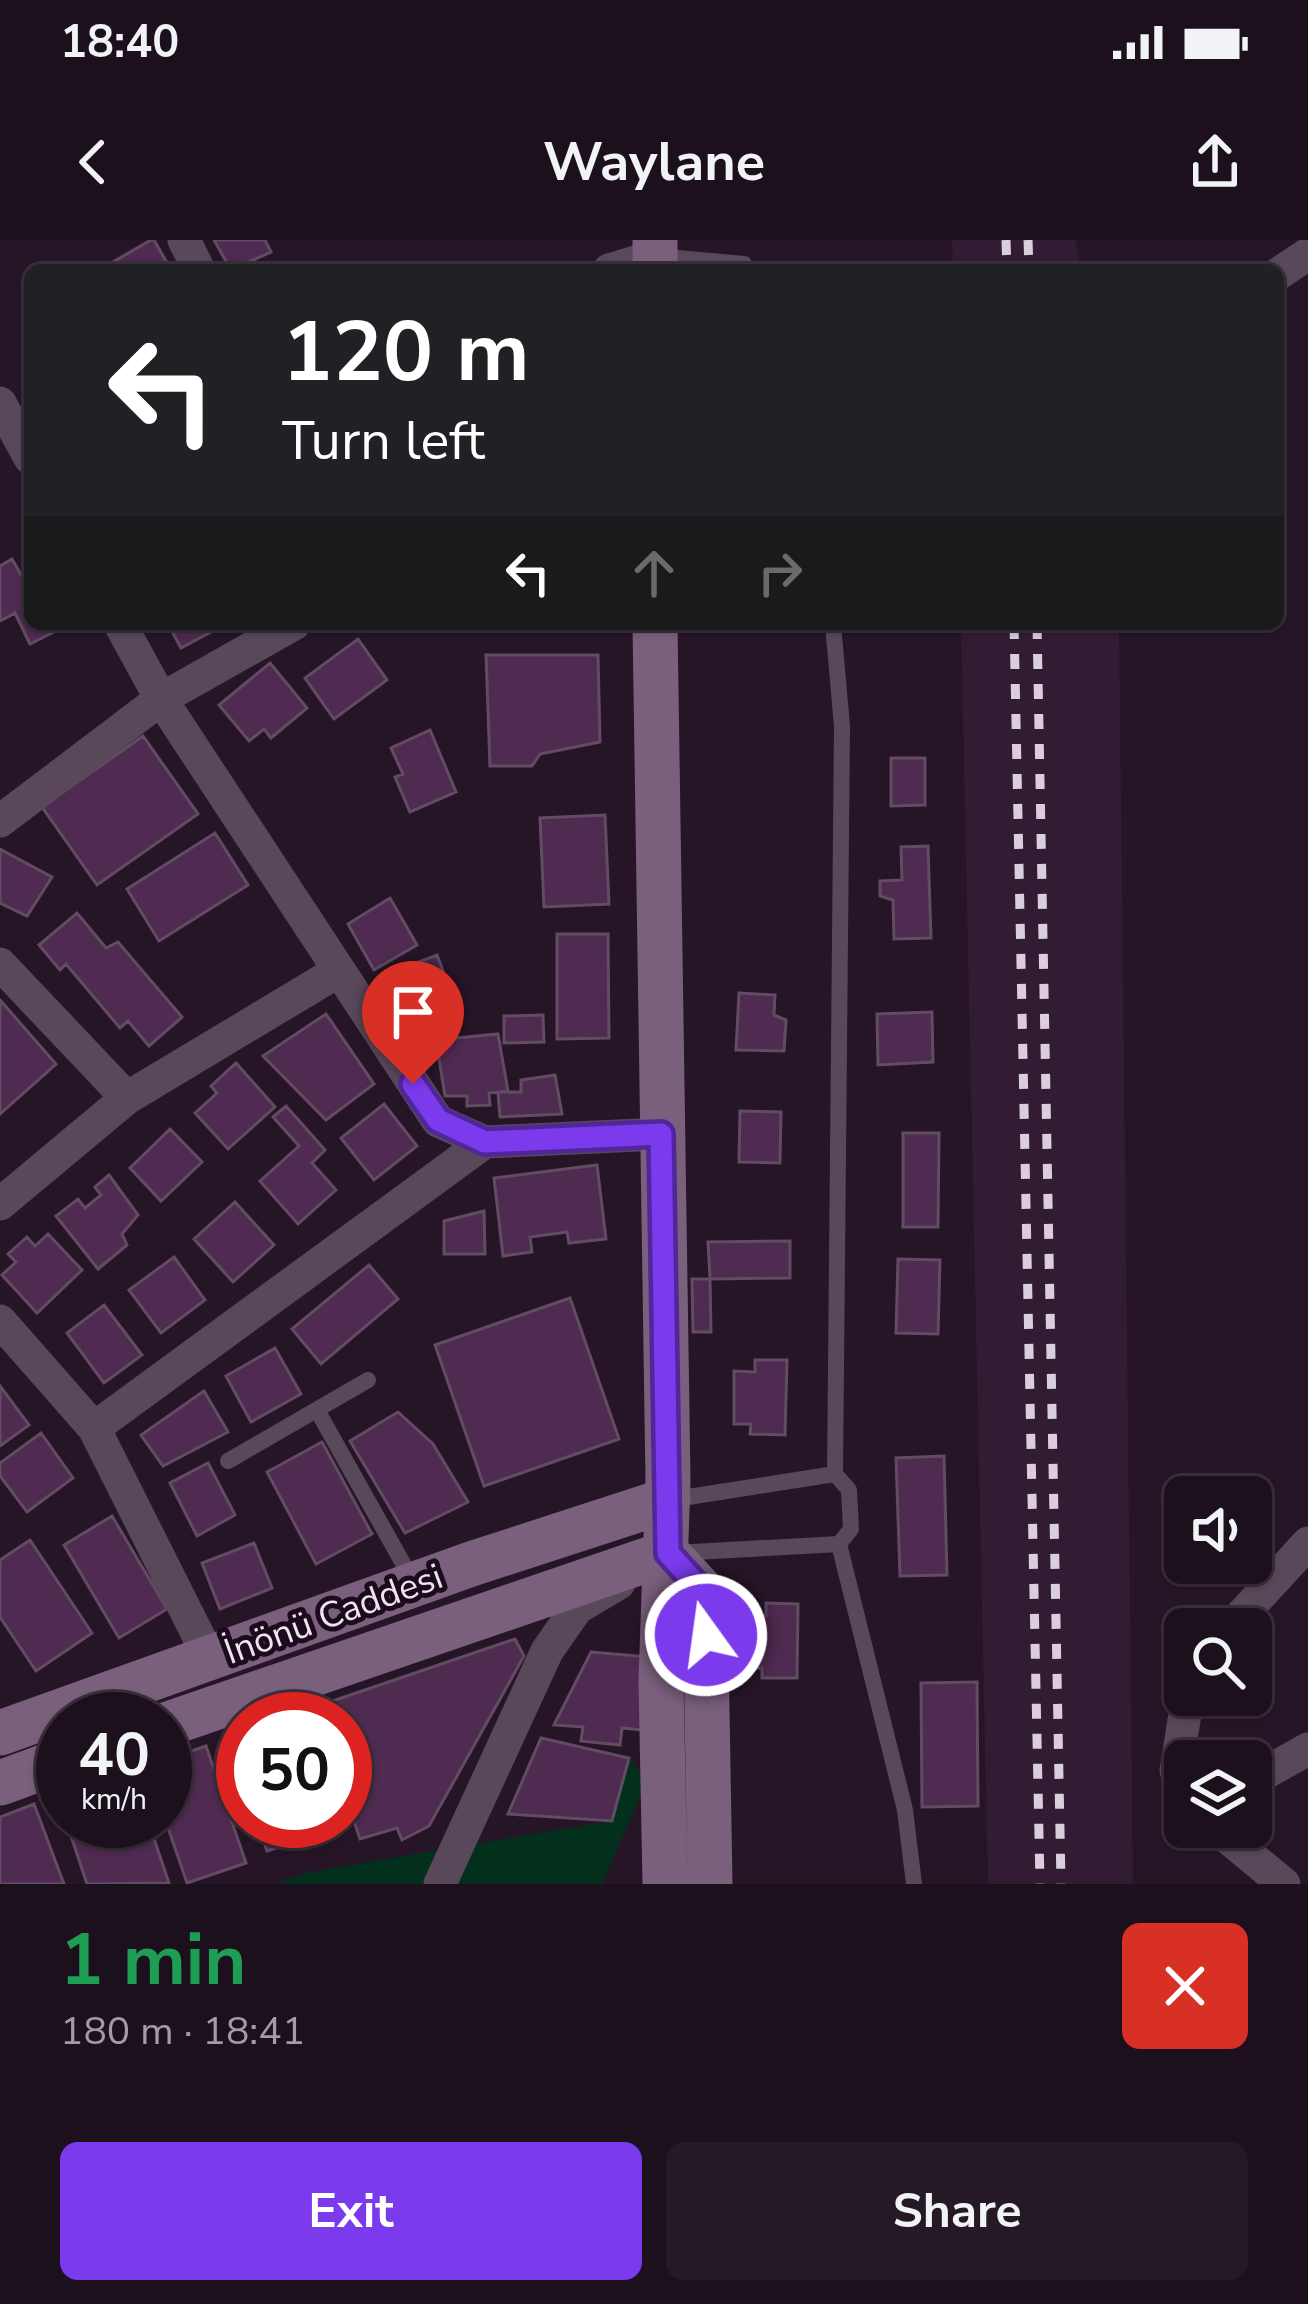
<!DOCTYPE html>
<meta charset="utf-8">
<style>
body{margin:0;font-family:"Nunito Sans",sans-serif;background:#251926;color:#f1f3f6;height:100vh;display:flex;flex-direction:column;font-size:45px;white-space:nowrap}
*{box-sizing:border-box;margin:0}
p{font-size:39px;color:#a09da4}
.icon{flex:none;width:66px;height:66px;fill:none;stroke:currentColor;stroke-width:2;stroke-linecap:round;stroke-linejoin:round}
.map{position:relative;height:1644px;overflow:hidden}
.drawer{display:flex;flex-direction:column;background:#1c101d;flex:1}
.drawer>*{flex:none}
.top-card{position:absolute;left:24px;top:24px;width:1260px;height:366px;border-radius:18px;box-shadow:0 3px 9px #0004,0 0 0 3px #3a303b;background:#202124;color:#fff;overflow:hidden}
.fabs{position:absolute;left:1164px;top:1236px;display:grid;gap:24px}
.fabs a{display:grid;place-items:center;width:108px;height:108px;border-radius:18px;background:#1c101d;box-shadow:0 3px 9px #0004,0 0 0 3px #3a303b;font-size:60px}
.speed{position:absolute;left:36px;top:1452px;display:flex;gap:24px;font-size:60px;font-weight:700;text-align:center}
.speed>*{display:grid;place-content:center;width:156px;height:156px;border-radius:50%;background:#1c101d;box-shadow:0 3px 9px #0004,0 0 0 3px #3a303b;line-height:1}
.speed small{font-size:30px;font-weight:400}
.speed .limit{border:18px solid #d22;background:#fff;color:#111}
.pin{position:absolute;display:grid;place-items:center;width:102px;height:102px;color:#fff;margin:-123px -51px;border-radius:50% 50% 50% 0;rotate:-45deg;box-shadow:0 0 12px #0007}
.pin .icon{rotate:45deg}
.me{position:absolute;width:132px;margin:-66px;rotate:346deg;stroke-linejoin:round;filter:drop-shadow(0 0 9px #0008)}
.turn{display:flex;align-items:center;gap:42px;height:252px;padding:0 60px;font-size:54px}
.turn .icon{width:156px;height:156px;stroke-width:2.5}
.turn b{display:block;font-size:84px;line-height:102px}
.lanes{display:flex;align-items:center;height:114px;padding:0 60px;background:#0003;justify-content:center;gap:60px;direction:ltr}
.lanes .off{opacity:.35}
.round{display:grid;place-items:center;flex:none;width:126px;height:126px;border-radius:18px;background:#251926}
.overview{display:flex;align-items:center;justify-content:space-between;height:204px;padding:0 60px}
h1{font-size:72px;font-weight:700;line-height:90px;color:#1e9e55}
.action{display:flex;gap:24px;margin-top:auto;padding:24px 60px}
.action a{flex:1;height:138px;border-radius:18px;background:#7c3aed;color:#fff;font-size:48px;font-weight:700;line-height:138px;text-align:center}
.action a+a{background:#251926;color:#f1f3f6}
.status{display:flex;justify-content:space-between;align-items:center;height:84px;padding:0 60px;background:#1c101d;direction:ltr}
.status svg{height:33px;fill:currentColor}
header{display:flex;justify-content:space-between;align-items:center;height:156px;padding:0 60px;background:#1c101d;font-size:54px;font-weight:700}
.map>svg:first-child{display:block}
</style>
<div class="status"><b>18:40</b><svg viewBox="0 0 49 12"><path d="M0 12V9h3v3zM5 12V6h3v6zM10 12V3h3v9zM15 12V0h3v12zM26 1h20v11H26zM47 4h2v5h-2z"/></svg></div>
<header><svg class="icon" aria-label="back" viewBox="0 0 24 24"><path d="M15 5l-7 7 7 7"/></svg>Waylane<svg class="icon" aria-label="share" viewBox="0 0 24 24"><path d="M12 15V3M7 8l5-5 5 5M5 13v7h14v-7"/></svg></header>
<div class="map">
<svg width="1308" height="1644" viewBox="0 0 1308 1644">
<rect width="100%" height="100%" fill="#261527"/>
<path fill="#321c34" d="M952,0H1075L1082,30H953Z
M961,384H1119L1133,1644H988Z"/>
<path fill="#03301d" d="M629,1518L647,1541L602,1644H276L310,1632L611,1581Z"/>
<path fill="#4f2a51" stroke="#614c62" stroke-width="3" d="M154,0L171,30H99L151,0Z
M214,0H265L271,12L231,30Z
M12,319L30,350V384L68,385L30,404L15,373L0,381V326Z
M168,384H226L181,408Z
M487,384H600V388L487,391Z
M358,399L387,440L334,479L305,438Z
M486,415H598L600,502L540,514L532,526H490Z
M270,423L307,468L271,498L264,489L249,501L219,465Z
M430,490L456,552L410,572L395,537L403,534L391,508Z
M143,496L198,574L97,645L42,567Z
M891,518H925V565L891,566Z
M605,575L609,664L544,667L540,578Z
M215,593L248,645L159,701L127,649Z
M928,606L931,698L894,699L893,660L880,656V641L902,640L901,607Z
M0,609L52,637L27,676L0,663Z
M390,658L417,705L374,730L348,684Z
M77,673L106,708L118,702L182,777L149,806L128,781L120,788L66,724L60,730L39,705Z
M557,694H608L609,798L557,799Z
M437,715L458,770L415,786L395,731Z
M739,753L775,755L774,775L786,780L784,811L736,810Z
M0,760L56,824L0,874Z
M932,772L933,822L878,825L877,774Z
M326,774L374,844L326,880L263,816Z
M543,775L544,802L504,803V776Z
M498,794L508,851L489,853L490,865L467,866V856H445L436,800Z
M236,823L275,867L228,909L195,873L217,853L211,846Z
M555,835L562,874L500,877L498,852H521V840Z
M384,864L417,906L374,940L341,898Z
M286,866L325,910L312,923L336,950L298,984L260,941L299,906L273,877Z
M740,871L781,872L780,923L739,922Z
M170,889L202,922L161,961L130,928Z
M903,893H939L938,987H903Z
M597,925L606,999L569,1003L567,992L530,997L532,1012L503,1016L494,938Z
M109,935L138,975L122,994L127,1005L98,1029L56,976L78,959L85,968L101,955L95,947Z
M235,962L274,1005L233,1042L194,999Z
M484,971L485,1014H444V981Z
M48,994L82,1030L37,1073L2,1035L16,1022L8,1014L27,997L35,1006Z
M790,1001V1038L710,1039L708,1002Z
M174,1017L205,1060L161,1093L129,1050Z
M898,1019L940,1020L938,1094L896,1093Z
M369,1025L398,1059L321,1124L292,1089Z
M692,1039H710L711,1092H693Z
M570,1058L619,1199L484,1246L435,1105Z
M104,1065L142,1115L104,1143L67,1093Z
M275,1108L301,1154L251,1182L226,1136Z
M755,1120H787L785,1195L750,1194L751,1184H734V1131L755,1132Z
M0,1146L29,1185L0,1206Z
M204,1151L228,1192L163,1226L141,1195Z
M398,1172L433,1204L468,1262L405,1293L350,1201Z
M41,1193L73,1238L27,1272L0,1236V1223Z
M322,1202L372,1294L316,1324L267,1232Z
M944,1216L947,1335L900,1336L896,1218Z
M208,1223L235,1275L197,1296L170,1243Z
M112,1276L167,1369L119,1398L64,1305Z
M30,1300L92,1393L36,1431L0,1377V1320Z
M254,1303L272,1348L220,1369L202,1323Z
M766,1363L798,1364L797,1438H762V1428H745L746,1376H766Z
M515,1399L524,1416L429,1586L402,1600L397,1588L360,1599L345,1555V1479H319L315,1467Z
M591,1412L650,1417L643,1490L622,1488L620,1505L581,1501L583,1487L554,1485Z
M977,1442L978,1566L922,1567L921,1443Z
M243,1496V1537L231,1500Z
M541,1498L629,1518L612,1581L508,1574Z
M206,1506L246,1623L187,1643L165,1579V1520Z
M34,1564L64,1644H0V1577Z
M66,1581H148L169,1643L87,1644Z
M257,1581H324L327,1591L267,1611Z"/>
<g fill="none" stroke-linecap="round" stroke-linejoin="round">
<path stroke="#59485a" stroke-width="16" d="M656,16L744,24L746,30
M833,384L842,486L835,1234
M317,1170L414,1343
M228,1221L368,1140
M669,1260L835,1234L849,1250L851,1289L839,1304L675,1313
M839,1304L905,1570L914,1644"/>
<path stroke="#59485a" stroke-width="33" d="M184,0L199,30
M609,30L655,16
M1278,34L1308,14
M0,163L30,218
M120,384L161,459L438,881L485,902L661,894
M0,581L161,459L294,384
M0,724L127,858
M0,964L127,858L337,732
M0,1081L94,1188L209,1417
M94,1188L485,902
M1229,1389L1308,1303
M1251,1541L1308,1509
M1185,1544L1176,1531L1188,1455
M1215,1587L1284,1644
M440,1644L547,1411L577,1368L619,1343"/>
<path stroke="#7b607d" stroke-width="45" d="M655,30V0
M655,384L668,1241L661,1440L665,1644
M667,1313L705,1354L710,1644
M165,1485L667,1313
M0,1493L471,1324L668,1260
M0,1543L63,1520"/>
<path stroke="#dbcedc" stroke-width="9" stroke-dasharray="15 15" stroke-linecap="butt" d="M1006,0L1007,30
M1028,0L1029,30
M1014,384L1040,1644
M1037,384L1061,1644"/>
</g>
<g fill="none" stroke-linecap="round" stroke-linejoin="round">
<g stroke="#51269a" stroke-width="30">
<path id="route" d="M413,844L438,880L485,902L661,894L668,1313L705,1354L706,1395"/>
</g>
<use href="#route" stroke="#7c3aed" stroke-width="21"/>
</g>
<g text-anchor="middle" stroke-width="10" stroke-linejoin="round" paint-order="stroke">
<g font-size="36" fill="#efe3f0" stroke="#1c0b1d">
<text transform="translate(333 1373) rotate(-20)" y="13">İnönü Caddesi</text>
</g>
</g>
</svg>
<div class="fabs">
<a><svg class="icon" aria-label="sound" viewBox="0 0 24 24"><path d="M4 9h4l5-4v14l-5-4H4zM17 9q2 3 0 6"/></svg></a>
<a><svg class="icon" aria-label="search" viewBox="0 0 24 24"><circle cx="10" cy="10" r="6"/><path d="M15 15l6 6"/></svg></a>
<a><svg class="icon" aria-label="layers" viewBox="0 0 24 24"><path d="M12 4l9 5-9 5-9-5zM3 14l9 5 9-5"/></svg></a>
</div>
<div class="speed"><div>40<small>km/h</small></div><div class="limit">50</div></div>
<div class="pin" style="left:413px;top:844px;background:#d93025"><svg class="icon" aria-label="arrive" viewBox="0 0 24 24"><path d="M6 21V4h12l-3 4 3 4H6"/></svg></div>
<svg class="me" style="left:706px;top:1395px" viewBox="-20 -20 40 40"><circle r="17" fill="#7c3aed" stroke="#fff" stroke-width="3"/><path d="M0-11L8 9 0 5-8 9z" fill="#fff"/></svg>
<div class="top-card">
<div class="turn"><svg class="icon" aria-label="left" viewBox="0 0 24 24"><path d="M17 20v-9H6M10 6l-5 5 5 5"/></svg><div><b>120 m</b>Turn left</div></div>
<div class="lanes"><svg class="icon" aria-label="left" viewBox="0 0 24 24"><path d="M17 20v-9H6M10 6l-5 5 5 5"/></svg><svg class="icon off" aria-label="ahead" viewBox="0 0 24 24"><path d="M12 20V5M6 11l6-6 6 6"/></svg><svg class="icon off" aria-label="right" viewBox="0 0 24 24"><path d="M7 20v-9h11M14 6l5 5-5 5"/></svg></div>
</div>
</div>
<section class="drawer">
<div class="overview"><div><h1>1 min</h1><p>180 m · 18:41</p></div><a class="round" style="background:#d93025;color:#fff"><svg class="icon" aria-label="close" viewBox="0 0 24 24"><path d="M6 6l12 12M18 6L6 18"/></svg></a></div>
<div class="action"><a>Exit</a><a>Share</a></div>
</section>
